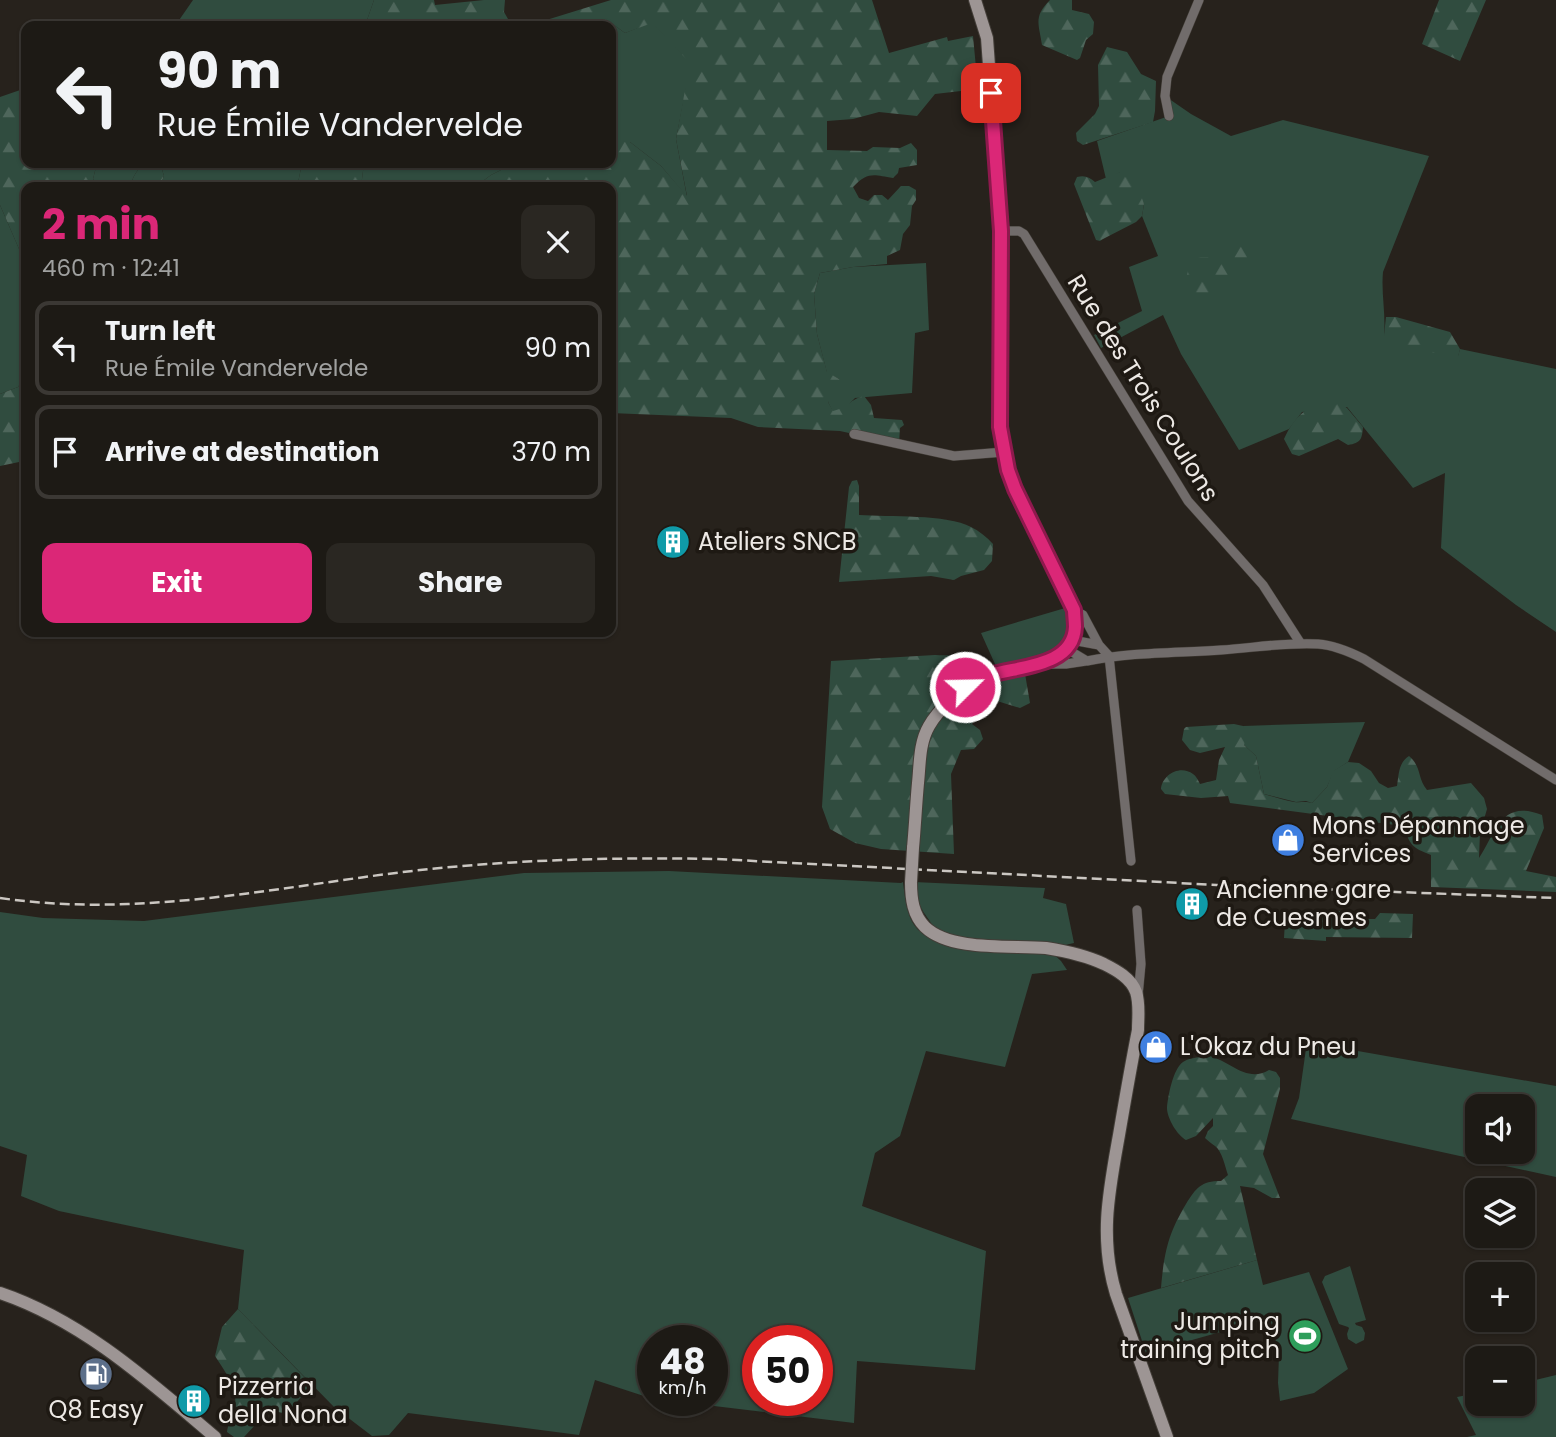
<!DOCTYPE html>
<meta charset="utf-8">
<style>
body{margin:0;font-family:Poppins,sans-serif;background:#2a2722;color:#f1f3f6;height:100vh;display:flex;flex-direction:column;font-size:26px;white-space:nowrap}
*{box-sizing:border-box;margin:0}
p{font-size:23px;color:#a0a1a0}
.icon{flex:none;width:38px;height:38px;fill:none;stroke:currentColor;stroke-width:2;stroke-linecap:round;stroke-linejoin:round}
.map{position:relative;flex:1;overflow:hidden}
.panel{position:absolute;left:21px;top:182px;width:595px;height:455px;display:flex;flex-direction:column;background:#1d1a15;border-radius:14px;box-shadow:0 2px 5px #0004,0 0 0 2px #3b3834}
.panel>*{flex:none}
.top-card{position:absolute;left:21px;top:21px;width:595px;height:147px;border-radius:14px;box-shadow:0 2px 5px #0004,0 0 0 2px #3b3834;background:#1d1a15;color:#f1f3f6;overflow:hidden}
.buttons{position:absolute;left:1465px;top:1094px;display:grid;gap:14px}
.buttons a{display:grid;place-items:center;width:70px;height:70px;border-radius:14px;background:#1d1a15;box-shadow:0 2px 5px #0004,0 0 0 2px #3b3834;font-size:35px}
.speed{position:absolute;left:637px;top:1325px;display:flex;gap:14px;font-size:35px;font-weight:700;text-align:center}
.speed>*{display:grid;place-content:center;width:91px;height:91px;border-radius:50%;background:#1d1a15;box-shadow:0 2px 5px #0004,0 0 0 2px #3b3834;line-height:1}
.speed small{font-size:18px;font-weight:400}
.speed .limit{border:10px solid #d22;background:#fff;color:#111}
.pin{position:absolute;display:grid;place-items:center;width:60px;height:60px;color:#fff;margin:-30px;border-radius:14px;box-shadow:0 4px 10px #0006}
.me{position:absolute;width:77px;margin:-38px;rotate:67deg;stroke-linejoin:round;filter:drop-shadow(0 0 5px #0008)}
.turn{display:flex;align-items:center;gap:24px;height:147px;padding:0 21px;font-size:32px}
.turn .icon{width:91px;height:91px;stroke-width:2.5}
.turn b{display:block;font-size:49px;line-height:60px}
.round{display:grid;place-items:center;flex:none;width:74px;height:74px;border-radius:14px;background:#2a2722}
.headline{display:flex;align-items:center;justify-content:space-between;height:119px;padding:0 21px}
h1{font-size:42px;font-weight:700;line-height:52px;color:#db2777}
.action{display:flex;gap:14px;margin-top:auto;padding:14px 21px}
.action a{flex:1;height:80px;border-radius:14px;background:#db2777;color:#fff;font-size:28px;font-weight:700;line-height:80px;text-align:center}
.action a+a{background:#2a2722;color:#f1f3f6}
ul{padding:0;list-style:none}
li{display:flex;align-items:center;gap:21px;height:94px;margin:0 14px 10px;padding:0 7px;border:4px solid #3b3834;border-radius:14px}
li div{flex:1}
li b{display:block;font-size:26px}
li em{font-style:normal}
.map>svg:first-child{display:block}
</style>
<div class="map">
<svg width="1556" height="1437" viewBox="0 0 1556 1437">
<defs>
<pattern id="forest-firs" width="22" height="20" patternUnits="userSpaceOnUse" patternTransform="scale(1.75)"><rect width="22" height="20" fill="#304c3f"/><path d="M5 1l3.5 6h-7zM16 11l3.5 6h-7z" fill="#4e665b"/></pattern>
</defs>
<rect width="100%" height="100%" fill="#27221c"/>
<path fill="#304c3f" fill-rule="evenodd" d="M193,0H374L365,26H175Z
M610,22L625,33L652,22L691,63L676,139L687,197L661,166L630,142H611V26H591L601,23Z
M1165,96L1191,114L1231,136L1283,120L1429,156L1383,272C1381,293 1386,314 1384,335L1458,356L1460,349L1556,369V632L1516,605L1441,548L1445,473L1413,488L1347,407L1302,412L1289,429L1239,450L1181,354L1163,315L1101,348L1094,335L1142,311L1129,267L1158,256L1142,216L1144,204L1121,172L1106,179L1097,141L1169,116Z
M97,163H148C137,167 133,177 130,187H101L93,179Z
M160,163H302L298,183V187H159L164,176Z
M364,163H515L491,175L475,187H361Z
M0,205L26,265V375L18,387L0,394Z
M926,263L929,330L915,333L912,393L855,398L844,409L833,412L828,402L839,379L827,373L817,334L814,294L820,273L853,267Z
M1072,606L1067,649L999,673L981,633Z
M1365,722L1348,762L1334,771L1327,787L1312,803L1306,801L1296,802L1264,794L1256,756L1244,745L1243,726Z
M669,871L901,883L903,882C905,897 907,925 923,933C927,935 935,936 940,937C928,915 917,911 914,882L1045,888L1043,898L1066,904L1074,943L1048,949L1061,961L1067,970L1032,974L1005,1067L926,1051L900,1136L875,1153L862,1206L986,1251L975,1370L857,1361L854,1423L664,1400H712V1340H653V1399L595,1380L579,1435L408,1413L389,1435L372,1436L334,1407L238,1309L244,1250L59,1211L21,1196L27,1155L0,1146V912L43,918L144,921L524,873ZM758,1340H817V1400H758Z
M1307,1042L1556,1086V1177L1291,1119L1299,1098ZM1477,1106H1522V1152H1477Z
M1257,1260L1263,1285L1309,1272L1348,1369L1314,1393L1280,1401L1278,1383L1279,1354L1270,1318L1146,1353L1128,1298Z
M1350,1266L1366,1320L1355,1323L1356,1325L1362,1327L1365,1333L1364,1340L1356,1344L1348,1339L1347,1334L1349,1328L1348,1327L1339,1324L1322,1282L1325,1276Z
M1556,1375V1437H1467L1476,1435L1457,1397L1477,1393V1404H1522L1523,1383Z"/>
<path fill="url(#forest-firs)" d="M374,0H434L435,5L484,0H505L504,12L512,26H365Z
M611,0H872L889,53L947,37L948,41L973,36L978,89L935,94L917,116L879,112L853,119L827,121V150L867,151L873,147L900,148L911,143L917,150V165L899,168L898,173L893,178C874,175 868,171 853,187L859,198L868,201L874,195H882L888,200L901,186H909L916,190V200L912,206L910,225L903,234L900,250L887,256V264L853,267L820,273L814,294L817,334L827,372L839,379L842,387L838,396L828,402L833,411C848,408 850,399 864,396L871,405L874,418L902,420L904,425L900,428L899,444L840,431L758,427L731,418L611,413V187H475L491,175L515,163H611V142H630L661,166L687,196L676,139L690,63L652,23L625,33L610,22L601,23L591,26H527Z
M1050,0H1072V10L1089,14L1094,22L1093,34L1086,40L1080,58L1077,60L1042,45C1039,24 1033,17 1050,0Z
M1439,0H1486L1460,61L1422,44Z
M1107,47L1127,52L1141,74L1156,81L1155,111L1153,122L1083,145L1077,141L1076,133L1095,114L1099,106L1098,65Z
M26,88V163H97L93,179L101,187H26V265L0,205V97Z
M148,163H160L164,176L159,187H130C133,177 137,167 148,163Z
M302,163H364L361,187H298V183Z
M1128,164L1132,170L1144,204L1142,216L1136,222L1103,239L1100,241L1096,240L1074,184L1077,177C1085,175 1089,177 1095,182L1120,172Z
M1247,240L1258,244C1260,253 1259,263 1253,271C1247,279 1208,293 1197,298L1187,275L1190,261L1201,257H1217C1226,245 1233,242 1247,240Z
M1386,317H1396L1450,332L1460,349L1458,357L1389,345L1384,335Z
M26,376V457L19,462L0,466V394L18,387Z
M1335,400L1347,408L1363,427C1362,439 1361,443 1348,445L1338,439L1299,456L1292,454L1284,439C1295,415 1309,403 1335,400Z
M857,480L859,486V515C888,517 947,514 971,527C979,531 987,537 993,544L992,561L984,570L961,576L954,580L931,576L839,582L849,487L852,481Z
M935,655C960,656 969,653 980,678L1024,668L1030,703L1020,708L997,701L982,706L972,724L980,730L983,739L974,749L961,750L951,774L954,854L881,849L855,843L830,829L822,807L831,661Z
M1234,724L1243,726L1247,735L1244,745L1256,756L1264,794C1274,797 1284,800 1294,802C1301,803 1305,801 1312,803L1327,787L1333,771L1348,762L1359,763L1371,771L1379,783L1388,788L1397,786C1399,775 1398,763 1409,756C1422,767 1417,778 1427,790L1471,783L1484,798L1487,809L1480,833L1479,858C1497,831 1501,799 1542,815L1544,828L1526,871L1556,877V892L1431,887V855C1411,847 1411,846 1403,826L1230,803L1228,796L1201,798L1165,794L1161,789C1162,775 1180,764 1193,774C1196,776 1198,780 1200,784L1216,780L1219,760L1225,747L1200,753L1190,750L1182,740L1184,729L1186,727Z
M1332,911H1349L1362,919H1375L1380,913L1413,914L1412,938L1326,937V941L1284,938L1285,922C1302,920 1316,913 1332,911Z
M1210,1056C1231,1062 1247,1083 1269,1070L1276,1072L1280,1078V1089L1263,1154L1280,1198H1272L1254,1188L1240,1186L1257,1260L1161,1288C1164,1253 1168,1234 1186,1204C1196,1188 1201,1181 1221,1181L1228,1175C1225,1166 1222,1151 1215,1146C1211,1143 1208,1141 1205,1138L1208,1131L1213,1126V1118L1196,1136L1186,1140C1177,1135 1167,1118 1167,1108C1168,1096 1173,1069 1183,1062C1191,1057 1202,1057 1210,1056Z
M238,1309L311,1384L287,1415L270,1409L244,1437H234L227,1432C228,1424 232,1417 234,1410C240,1390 225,1372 215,1356L222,1327Z"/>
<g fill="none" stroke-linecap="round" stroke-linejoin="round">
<g stroke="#433e38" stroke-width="10">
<path id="minor" d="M1169,116L1165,96L1167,77L1199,0
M1001,231H1019L1024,234L1188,501L1263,585L1301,644
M854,434L954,456L1004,452
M1074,610L1083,615L1099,645L1109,656L1131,861
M1072,640L1099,645
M1067,649L1087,661C1131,652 1177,653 1221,650C1253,648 1286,642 1318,644C1334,645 1350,652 1364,659L1556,780
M1045,664H1066L1086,661
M1137,910L1141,964L1138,996"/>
</g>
<g stroke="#433e38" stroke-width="14">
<path id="secondary" d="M913,848C915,826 916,805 918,783C920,765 919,743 929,726C938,710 963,686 979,678C999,669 1022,671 1042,664C1047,662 1051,658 1056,656C1075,643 1075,632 1074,610L1015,489L1008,470L1000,427L1001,231L987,38L975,0
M911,882C911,899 913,915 925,927C951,952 1013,945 1046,948C1065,951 1087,956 1104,964C1116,970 1131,978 1136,992C1140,1004 1138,1017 1138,1030C1131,1065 1125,1100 1119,1135C1109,1191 1099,1238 1116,1294L1167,1437
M0,1293C83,1321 150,1382 215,1437"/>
</g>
<use href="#minor" stroke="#716c6b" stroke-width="9"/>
<use href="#secondary" stroke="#9d9594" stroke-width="12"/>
<path stroke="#cbc7c2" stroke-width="2.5" stroke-dasharray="10 5" stroke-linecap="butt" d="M0,898C130,917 258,891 387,874C496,860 606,857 716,859L1237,886L1556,898"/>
<g stroke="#433e38" stroke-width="14" stroke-linecap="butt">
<path id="secondary-bridge" d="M911,882L913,848"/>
</g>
<use href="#secondary-bridge" stroke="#9d9594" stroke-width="12"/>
</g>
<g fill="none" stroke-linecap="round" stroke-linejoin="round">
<g stroke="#8e194d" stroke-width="18">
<path id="route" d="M965,687C973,682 981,677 990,675C1019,666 1073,667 1075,627C1075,621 1074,615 1074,610L1015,489L1008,470L1000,427L1001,231L991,93"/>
</g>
<use href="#route" stroke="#db2777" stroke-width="12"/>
</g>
<defs>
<g id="building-disc" transform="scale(1.75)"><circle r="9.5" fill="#0f9aa8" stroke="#1e1913"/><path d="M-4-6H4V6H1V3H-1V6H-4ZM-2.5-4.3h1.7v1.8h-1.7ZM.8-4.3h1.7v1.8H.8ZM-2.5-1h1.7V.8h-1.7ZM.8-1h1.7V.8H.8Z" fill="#fff"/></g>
<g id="shop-disc" transform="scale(1.75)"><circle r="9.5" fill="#3f7fe0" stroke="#1e1913"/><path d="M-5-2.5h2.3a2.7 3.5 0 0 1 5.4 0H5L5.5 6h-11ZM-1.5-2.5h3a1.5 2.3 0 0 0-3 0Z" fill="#fff"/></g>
<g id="stadium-disc" transform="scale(1.75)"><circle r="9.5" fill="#2e9e5b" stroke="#1e1913"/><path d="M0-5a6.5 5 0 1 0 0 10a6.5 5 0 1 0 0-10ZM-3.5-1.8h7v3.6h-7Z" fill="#fff"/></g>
<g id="fuel-disc" transform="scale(1.75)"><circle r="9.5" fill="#5c6f8a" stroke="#1e1913"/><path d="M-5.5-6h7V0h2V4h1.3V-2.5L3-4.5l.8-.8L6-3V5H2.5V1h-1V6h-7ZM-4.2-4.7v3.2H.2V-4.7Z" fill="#fff"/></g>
</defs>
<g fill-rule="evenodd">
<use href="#building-disc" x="673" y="542"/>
<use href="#shop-disc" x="1288" y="840"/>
<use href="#building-disc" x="1192" y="904"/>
<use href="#shop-disc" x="1156" y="1047"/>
<use href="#stadium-disc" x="1305" y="1336"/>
<use href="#fuel-disc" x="96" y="1374"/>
<use href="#building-disc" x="194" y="1401"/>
</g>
<g text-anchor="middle" stroke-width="7" stroke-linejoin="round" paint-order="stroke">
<g font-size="24" fill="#ede9e5" stroke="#1e1913">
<text transform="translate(1143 388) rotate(58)" y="8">Rue des Trois Coulons</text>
</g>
<g font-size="24" fill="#ede9e5" stroke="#1e1913" text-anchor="start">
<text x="698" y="550">Ateliers SNCB</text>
<text x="1312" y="834">Mons Dépannage<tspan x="1312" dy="28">Services</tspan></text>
<text x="1216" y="898">Ancienne gare<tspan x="1216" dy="28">de Cuesmes</tspan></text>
<text x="1180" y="1055">L'Okaz du Pneu</text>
<text x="1280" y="1330" text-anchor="end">Jumping<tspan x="1280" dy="28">training pitch</tspan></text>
<text x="218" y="1395">Pizzerria<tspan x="218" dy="28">della Nona</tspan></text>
<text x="96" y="1418" text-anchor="middle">Q8 Easy</text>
</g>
</g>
</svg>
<div class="buttons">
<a><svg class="icon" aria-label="sound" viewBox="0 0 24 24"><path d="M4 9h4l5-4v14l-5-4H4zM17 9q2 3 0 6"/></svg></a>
<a><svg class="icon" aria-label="layers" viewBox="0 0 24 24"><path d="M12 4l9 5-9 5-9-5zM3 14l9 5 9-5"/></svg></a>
<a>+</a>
<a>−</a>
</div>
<div class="speed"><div>48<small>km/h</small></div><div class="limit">50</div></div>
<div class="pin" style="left:991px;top:93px;background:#d93025"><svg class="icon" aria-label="arrive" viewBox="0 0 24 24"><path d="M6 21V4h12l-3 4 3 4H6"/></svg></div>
<svg class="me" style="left:965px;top:687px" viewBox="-20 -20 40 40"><circle r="17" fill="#db2777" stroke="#fff" stroke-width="3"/><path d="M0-11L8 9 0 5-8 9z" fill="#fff"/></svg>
<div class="top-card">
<div class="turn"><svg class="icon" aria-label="left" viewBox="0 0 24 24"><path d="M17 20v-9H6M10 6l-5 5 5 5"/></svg><div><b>90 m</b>Rue Émile Vandervelde</div></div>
</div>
<section class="panel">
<div class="headline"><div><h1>2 min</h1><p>460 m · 12:41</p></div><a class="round"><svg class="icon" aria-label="close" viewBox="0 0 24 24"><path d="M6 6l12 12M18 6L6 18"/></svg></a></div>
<ul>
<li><svg class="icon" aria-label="left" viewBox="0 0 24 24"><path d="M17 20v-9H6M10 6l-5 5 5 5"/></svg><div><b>Turn left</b><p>Rue Émile Vandervelde</p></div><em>90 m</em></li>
<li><svg class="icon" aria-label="arrive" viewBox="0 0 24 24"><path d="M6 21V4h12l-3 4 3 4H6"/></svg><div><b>Arrive at destination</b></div><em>370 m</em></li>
</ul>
<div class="action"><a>Exit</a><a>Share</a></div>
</section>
</div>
